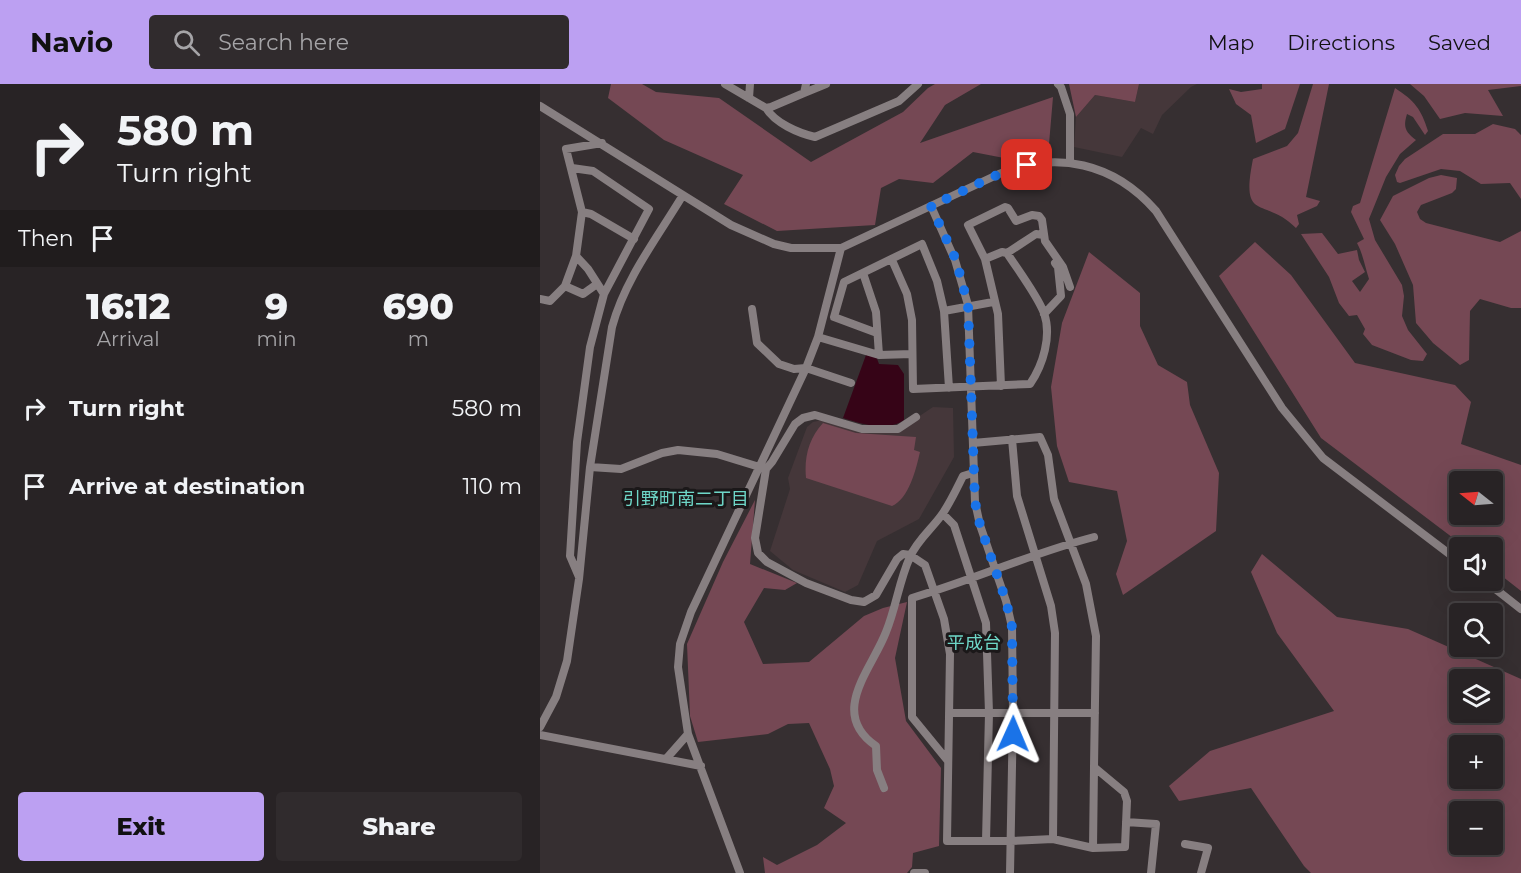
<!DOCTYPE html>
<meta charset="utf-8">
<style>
body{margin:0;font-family:Montserrat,"Noto Sans JP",sans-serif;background:#302b2d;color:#f1f3f6;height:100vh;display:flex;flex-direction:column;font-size:22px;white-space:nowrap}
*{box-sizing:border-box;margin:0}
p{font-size:20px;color:#a5a4a7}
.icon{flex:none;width:33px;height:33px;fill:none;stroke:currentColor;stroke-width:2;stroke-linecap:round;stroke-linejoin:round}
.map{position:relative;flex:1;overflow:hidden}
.panel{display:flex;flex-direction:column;background:#282325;width:540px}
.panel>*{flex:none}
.top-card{background:#282325;color:#f1f3f6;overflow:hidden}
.needle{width:39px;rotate:287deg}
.controls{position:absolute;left:909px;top:387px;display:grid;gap:12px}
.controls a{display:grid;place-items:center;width:54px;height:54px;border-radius:6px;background:#282325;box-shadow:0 6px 24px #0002,0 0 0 2px #444042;font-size:30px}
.pin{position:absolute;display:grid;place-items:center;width:51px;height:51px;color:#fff;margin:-26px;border-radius:12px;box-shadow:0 3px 9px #0006}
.me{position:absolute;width:66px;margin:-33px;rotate:1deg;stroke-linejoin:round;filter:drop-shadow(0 0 4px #0008)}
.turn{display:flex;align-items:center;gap:21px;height:126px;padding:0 18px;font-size:27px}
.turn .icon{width:78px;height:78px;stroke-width:2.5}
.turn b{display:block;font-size:42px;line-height:51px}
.then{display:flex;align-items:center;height:57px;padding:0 18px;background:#0003;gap:12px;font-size:22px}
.eta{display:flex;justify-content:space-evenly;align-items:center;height:102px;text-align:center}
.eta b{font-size:36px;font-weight:800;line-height:42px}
.cta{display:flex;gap:12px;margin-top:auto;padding:12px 18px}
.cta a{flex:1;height:69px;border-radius:6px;background:#bca0f2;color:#111;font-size:24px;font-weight:800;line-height:69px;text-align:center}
.cta a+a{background:#302b2d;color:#f1f3f6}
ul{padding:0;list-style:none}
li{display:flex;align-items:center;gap:18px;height:78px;padding:0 18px}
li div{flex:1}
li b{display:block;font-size:22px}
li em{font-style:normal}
header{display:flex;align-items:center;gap:36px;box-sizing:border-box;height:84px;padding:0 30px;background:#bca0f2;color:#111}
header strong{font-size:28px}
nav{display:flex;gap:33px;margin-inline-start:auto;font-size:21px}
.search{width:420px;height:54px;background:#302b2d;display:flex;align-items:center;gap:15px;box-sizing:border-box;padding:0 21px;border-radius:6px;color:#a5a4a7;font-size:22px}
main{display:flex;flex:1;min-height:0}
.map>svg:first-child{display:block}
</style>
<header>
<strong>Navio</strong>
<div class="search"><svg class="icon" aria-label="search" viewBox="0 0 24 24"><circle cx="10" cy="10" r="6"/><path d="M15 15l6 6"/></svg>Search here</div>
<nav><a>Map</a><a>Directions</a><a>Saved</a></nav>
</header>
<main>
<section class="panel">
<div class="top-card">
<div class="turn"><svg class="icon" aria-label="right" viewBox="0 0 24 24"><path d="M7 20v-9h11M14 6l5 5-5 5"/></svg><div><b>580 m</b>Turn right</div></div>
<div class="then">Then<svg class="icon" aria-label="arrive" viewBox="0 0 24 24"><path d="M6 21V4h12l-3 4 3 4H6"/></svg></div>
</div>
<div class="eta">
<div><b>16:12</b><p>Arrival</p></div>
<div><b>9</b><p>min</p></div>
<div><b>690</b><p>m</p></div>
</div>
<ul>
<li><svg class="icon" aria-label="right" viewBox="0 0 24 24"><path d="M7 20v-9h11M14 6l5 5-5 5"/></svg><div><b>Turn right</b></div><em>580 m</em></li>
<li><svg class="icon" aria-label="arrive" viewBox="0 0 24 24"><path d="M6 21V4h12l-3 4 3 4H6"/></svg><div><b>Arrive at destination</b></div><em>110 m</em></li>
</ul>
<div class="cta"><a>Exit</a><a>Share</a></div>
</section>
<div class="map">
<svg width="981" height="789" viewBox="0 0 981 789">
<rect width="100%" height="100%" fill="#362f31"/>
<path fill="#45373a" d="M599,0H657L651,3L622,31L613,50L601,44L582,73L534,63L536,33L555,11L595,18Z
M393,323L413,324L414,373L379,435L337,457L318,501L305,508L253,486L230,467L250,405L248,394L267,343L273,338L282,336L357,347Z"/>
<path fill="#754854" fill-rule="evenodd" d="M71,0H102L116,8L179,14L271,78L363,28L388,4L395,0H441L405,21L380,59L513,13L509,60L464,74L433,68L393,99L359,95L341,104L335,141L237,147L184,120L203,91L124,56L68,14Z
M529,0H599L595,18L555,11L536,33Z
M722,0H760L745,45L716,59L711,31L696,20L689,5L701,8L722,5Z
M773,0H789L766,113L780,117L777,122L757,131L759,140L756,144C724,112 700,140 713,75L747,62L758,49Z
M870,0H981V2L948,6L963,32L925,29L900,35L884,12Z
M855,4C875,17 881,25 888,47L885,51L873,33L867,30C863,43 865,48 876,56L860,70L846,93L829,135L835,156L862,201L864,212L862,232L868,246L887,270L883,277L871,276L832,261L823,250L825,245L817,231L809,232L799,219L789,193L761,150L782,149L798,170L817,166L819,176L825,188L812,197L820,208L829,195C825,183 823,170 817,159L824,155L811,128L813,122L820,119Z
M953,40L975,45L981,51V115L970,99L941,100L920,87L901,85L860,99L857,98L855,91L859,82L865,75L903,50H935Z
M901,91L917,94L916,105L912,109L881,121L877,128L880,135L886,139L960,158L981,147V224H971L940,215L930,227L929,276L920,281L893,259L876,239L873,201L855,160L840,136L853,112L889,94Z
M715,158L751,191L815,279L915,301L931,318L921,360L981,381V507L953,485L952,464L925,463L781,354L679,192ZM920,398H952V430H920Z
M549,168L600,209V242L618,281L647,298L650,321L679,389L676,447L583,511L576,490L587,457L577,407L529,398L517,362L511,303L522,239Z
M283,339L316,349L376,353L374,366L380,368C376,385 369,415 352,422L266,394C264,373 269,354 283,339Z
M215,416L210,480L257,499L245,506L224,504L204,538L223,580L269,578L324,532L343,524L367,518L355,574L366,637L401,684L399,762L373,769L372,783L367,789H225L223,773L237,781L277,761L306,739L284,724L294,702L290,685L269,639L248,640L228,650L158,658L150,632L147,560L183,478Z
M722,470L797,533L868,545L981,595V789H771L764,782L711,704L639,717L629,702L670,667L794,627L737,549L711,488ZM920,596H952V628H920ZM920,662H952V694H920ZM920,728H952V760H920Z"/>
<path fill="#360417" d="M326,271L336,272L339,280L358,281L364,290V336C347,348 321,340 303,334Z"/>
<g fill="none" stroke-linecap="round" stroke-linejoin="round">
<path stroke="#877f81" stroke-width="8" d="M185,0L226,24L231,23L264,9L266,0
M518,0L521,3L530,30V78
M264,9L286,0
M209,14L210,0
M0,22L191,141L234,160L251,164H301L459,90C517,66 574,79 616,127L742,324L783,374L920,478
M226,24C235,39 258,49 275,53L359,17L378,0
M32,84L53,87L109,125L64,210
M391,122L415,176L428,221L435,418L440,441L466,517L472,543L473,629L470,789
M42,128L51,130L94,155
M445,175L462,168L467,169
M352,176L367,210L372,236L373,305L490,300C503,281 512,252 504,229C497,211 478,186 467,169L496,150L504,151
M323,189L336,228L339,271
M25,202L43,210L57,200
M0,215L10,217L25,202L36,172
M212,225L217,259L239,280L254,285L266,284L311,299
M404,227L453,218
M504,230L521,212L518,183L515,179
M337,249L294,233L304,198L382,160L397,197L404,227L409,304
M278,253L339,271L372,270
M461,302L458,230L445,175L428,141L465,123L468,124L476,137L492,131L499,132L502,136L505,157L523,183L530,203
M472,355L477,412L511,522L515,549L513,755
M50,383L81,385L122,369L138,366L177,370L226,385L215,454L218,469L227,478L266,499L311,516L324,518L336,511L357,475L363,470L370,471L385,481L404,535L410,570L407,757H471L513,755L553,764L585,763L587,717L584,708L554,683L556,552L546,500L514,415L508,371L500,353L433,359
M226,385L232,378L255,340L263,334L275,331L322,345H358L376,333
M403,430L414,441L446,539L449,629L446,757
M39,493L30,472L37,358L50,263L64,210L48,185L36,172L42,128L26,65L62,59
M944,496L981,525
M409,629H555
M0,643L16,613L27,577L39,495L50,383L72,243C85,195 117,154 143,111
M0,651L161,682
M126,675L148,650
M408,677L372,633V514C433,496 492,469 554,453
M344,704L337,686L336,662C288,629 332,585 346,548C356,524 359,497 370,473C377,456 393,444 403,429C411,417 417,404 423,392L433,389
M586,738L616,740L611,789
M645,760L668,764L661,789
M553,764L554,683
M200,789L148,650L138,583L140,560L151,528L266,284L278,253L301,164
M374,789H385"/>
</g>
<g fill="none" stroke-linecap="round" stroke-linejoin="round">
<path stroke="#1a73e8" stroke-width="10" stroke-dasharray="0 18" d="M473,650L472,543L466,517L440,441L435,418L428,221L416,176L391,122L459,90L487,81"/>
</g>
<g text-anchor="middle" stroke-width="6" stroke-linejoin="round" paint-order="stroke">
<g font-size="18" fill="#6ed6c7" stroke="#1b1819">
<text x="146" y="421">引野町南二丁目</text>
<text x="434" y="565">平成台</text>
</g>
</g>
</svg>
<div class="controls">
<a><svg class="needle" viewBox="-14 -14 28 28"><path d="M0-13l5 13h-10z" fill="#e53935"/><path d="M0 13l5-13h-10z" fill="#a5a4a7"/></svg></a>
<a><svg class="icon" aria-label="sound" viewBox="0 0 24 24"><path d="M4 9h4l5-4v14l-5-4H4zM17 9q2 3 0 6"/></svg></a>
<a><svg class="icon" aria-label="search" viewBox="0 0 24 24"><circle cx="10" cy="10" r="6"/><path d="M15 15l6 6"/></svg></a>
<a><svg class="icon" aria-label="layers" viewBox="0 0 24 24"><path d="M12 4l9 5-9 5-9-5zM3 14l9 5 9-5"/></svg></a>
<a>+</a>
<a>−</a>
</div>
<div class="pin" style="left:487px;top:81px;background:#d93025"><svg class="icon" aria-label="arrive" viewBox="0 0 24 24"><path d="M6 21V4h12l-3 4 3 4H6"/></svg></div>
<svg class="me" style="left:473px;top:650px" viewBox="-20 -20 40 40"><path d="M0-17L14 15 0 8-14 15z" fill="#1a73e8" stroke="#fff" stroke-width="4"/></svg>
</div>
</main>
